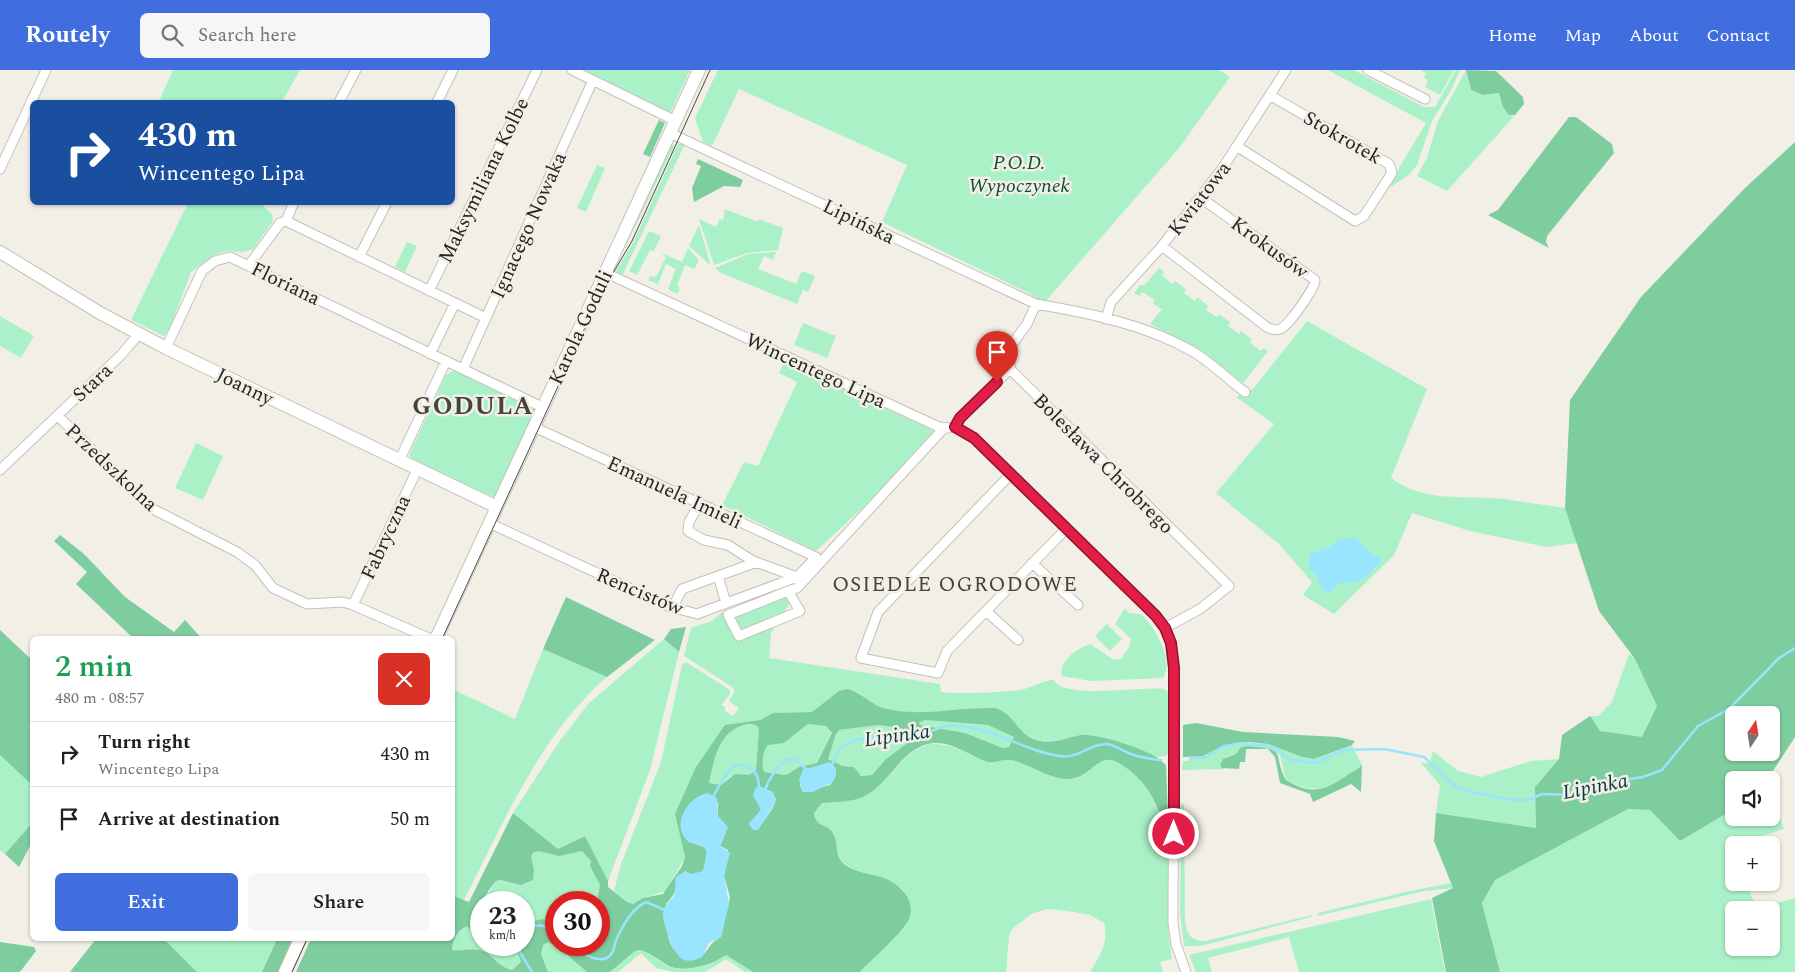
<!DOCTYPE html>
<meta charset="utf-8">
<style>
body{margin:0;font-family:Spectral,serif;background:#f6f6f6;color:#202124;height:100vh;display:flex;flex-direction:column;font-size:19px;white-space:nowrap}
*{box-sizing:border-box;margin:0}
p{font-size:16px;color:#757577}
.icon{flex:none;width:28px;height:28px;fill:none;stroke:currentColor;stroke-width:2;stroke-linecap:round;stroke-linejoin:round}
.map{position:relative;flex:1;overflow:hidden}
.side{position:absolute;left:30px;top:566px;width:425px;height:305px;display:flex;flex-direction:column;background:#fff;border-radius:8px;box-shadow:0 1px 4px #0004}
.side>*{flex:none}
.top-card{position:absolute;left:30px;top:30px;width:425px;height:105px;border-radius:8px;box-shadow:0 1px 4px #0004;background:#1a4fa0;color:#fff;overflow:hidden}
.needle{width:32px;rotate:12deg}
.controls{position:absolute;left:1725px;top:636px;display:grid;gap:10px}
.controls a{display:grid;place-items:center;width:55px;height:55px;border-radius:8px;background:#fff;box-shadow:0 1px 4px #0004;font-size:25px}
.speed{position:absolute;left:470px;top:821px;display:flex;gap:10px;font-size:25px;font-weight:700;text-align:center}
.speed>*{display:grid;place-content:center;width:65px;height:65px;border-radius:50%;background:#fff;box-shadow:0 1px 4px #0004;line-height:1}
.speed small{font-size:12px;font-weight:400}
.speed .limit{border:8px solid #d22;background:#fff;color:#111}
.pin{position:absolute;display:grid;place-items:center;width:42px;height:42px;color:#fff;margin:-51px -21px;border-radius:50% 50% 50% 0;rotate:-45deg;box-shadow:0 0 5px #0007}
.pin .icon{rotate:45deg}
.me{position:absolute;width:55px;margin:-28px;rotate:0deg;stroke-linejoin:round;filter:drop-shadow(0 0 4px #0008)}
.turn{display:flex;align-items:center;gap:18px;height:105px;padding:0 25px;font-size:22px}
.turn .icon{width:65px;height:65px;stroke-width:2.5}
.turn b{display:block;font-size:35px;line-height:42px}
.round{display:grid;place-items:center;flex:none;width:52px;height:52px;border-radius:8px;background:#f6f6f6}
.summary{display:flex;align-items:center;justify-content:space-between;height:85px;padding:0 25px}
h1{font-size:30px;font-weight:600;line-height:38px;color:#1e9e55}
.action{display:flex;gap:10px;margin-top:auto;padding:10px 25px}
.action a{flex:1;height:58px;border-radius:8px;background:#406edf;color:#fff;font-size:20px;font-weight:600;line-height:58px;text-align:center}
.action a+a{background:#f6f6f6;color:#202124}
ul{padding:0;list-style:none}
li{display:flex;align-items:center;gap:15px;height:65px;padding:0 25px;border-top:1px solid #e0e0e0}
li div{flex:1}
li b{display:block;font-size:19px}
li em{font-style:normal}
header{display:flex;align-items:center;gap:30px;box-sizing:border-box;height:70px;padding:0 25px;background:#406edf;color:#fff}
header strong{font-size:24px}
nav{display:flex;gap:28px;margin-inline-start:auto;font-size:18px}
.search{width:350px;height:45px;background:#f6f6f6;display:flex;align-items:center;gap:12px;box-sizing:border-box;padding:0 18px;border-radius:8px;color:#757577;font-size:19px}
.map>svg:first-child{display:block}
</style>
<header>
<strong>Routely</strong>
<div class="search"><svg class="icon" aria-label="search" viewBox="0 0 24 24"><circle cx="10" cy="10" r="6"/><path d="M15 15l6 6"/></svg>Search here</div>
<nav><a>Home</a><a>Map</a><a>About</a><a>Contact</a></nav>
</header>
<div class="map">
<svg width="1795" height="902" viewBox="0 0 1795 902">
<rect width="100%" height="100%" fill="#f1efe6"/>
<path fill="#abf1c7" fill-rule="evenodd" d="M173,0H300L282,32H166L160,29Z
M579,0H690L670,44Z
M718,0H1219L1230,7L1179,78L1044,233L1031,224L882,152L907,95L739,19L712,76L703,72L695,48Z
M1328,0H1354L1424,37H1435L1456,0H1460L1450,22L1432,51L1417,95L1410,104L1386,120L1426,53Z
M1420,0H1454L1440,25L1425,17L1428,10L1424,8L1426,3Z
M1466,0L1471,20L1483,25L1499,23L1507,41L1512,46L1515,45L1447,121L1417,106L1427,88L1438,51Z
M675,74L617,194L671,76Z
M678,74H685L622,206L616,201L634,171Z
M597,95L605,98L586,142L577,138Z
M188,133H260L272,144L273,151L253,179L244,182L226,181L214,185L191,202L170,258L164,266L131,250Z
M725,139L758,152L759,149L783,158L778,180L747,183L714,195L699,149L716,157L720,149L723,150Z
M699,155L710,193V195L689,176Z
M649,161L661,166L654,181L650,180L637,205L629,201Z
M407,172L417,176L405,202L395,197Z
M688,178L699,190L694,199L685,195L677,215L680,219L677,224L668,219L676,199L666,194L658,214L648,210L650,206L656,207L666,187L661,183L682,192Z
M776,182L773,190L764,186L758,199L796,214L802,201L815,206L808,222L803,220L797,234L721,203L715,198L748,184Z
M1160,198L1164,202L1162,205L1172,214L1175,211L1186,219L1184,223L1195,231L1197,227L1208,236L1206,240L1217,247L1219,244L1230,252L1228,256L1239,264L1241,261L1252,269L1250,273L1261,281L1264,278L1268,281L1243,313L1202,281L1150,254L1162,239L1153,234L1155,230L1142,222L1140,226L1134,223L1140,215H1144Z
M0,246L34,266L21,288L0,276Z
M1307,251L1427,319L1391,408C1423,433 1466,425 1504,429C1524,432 1545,435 1565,438L1577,473L1546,477L1470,461L1412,443L1394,485L1334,544L1303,525L1312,512L1280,475L1216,423L1274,354L1236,327L1253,319Z
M803,253L836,266L827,288L794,275Z
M784,291L934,361L868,433L816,481L722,435L744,392L758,396L797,312L779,303Z
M454,300L536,340L497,425L493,427L411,389L409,385L446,305Z
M196,373L223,386L203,430L175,418Z
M799,518L771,563L769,588L940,614L941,622L950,623C973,623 997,623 1020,620C1032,618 1042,610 1054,610C1062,630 1145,616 1164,619L1169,622V626L1168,683L1166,686L1156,687L1109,669L1091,665L1048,672L1036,670L1023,664L1017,655L987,638L926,644L888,640L875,635L858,622L846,619L839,621L812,642L773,643L760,650L726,655L675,744L685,787L666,821L643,828L633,834L627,832L614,821L621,794L661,692L682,595L686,592L730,620V624L721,635L725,637V641L733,646L739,638L729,631L735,621L731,616L684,586L691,558L712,551L721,543Z
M1125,538L1129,543L1141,544C1154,556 1175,590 1163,608L1091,611L1062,606C1058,591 1078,578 1090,574L1114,590L1121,589L1129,577L1131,569L1115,554Z
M1107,554L1122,569L1110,581L1095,566Z
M664,569L679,582L650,700L608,811L585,766L558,779L513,743L559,672L589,633Z
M543,579L607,607C539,666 503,754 463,832L453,826L452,619L515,649Z
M1629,584L1635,589L1657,636L1642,668L1599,661L1590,646H1598L1612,632Z
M925,650L988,655L998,658L1014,667L1010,677L1003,678L965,663L920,655L919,653Z
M745,654L756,655L759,659L756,700L749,705L731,706L721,715L709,713C713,690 719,661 745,654Z
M808,654L826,656L832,663L817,693L799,697L786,705L764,702C760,695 763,680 768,674L784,673Z
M878,655L901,658L911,663L906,674L886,689L872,705L861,706L854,697L843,696L828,689L836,664L839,660Z
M1232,672L1268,674L1302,687L1314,689L1352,675L1362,695C1358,700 1351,702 1346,706C1322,721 1313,723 1286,710L1280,685L1267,678L1241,677L1236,684L1226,687L1222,698L1225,699L1182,700L1183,691H1189L1190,687C1206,685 1216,677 1232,672Z
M931,674C955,674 965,683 985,691C994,695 1002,688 1011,690C1030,693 1045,707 1065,709C1091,712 1094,684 1115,691C1129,696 1144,712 1151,725C1153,728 1153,732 1155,736C1158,742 1167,745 1169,753L1168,860L1172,889L1160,892L1163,902H1090C1100,886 1109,872 1104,853L1090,845L1074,842L1048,839L1033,843L1012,859L1009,866L1006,902H860C870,892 900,865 906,855C907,852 907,847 907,843C909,824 904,816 885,809C871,803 854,803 843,792C834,784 839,773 834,764C828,753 816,758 814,743L822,733C836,731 852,732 864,726C890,713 901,680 931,674Z
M1433,681L1458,701L1481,707L1531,691L1559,689L1535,717L1536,758L1436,743L1440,715L1420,692L1430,694Z
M0,685L32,715V753L5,784L0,780Z
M1771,724L1784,759L1731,776L1734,784V812L1746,813L1757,839L1795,828V902H1500L1482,833L1495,810L1628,739L1650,740L1680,771L1734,739V748H1771ZM1734,840H1771V878H1734Z
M1181,734H1184L1185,850C1186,863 1190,871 1205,871L1312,845L1311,847L1201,876H1184L1180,843Z
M538,781C560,788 563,782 582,781L591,791L590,796L600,815L597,832H556V851L541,849L524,854V832H483L496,811L501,810L514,813L534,799L531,787L533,783Z
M1451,813L1453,818L1425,821L1317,846L1318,843L1405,822Z
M1431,829L1445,902H1299L1289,867L1208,888L1212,902H1196L1189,885Z
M481,835V875H515L521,892L512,900C499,897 495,888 485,882C475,876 463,882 452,881C453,869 457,862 467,856L479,862L481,858L475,846Z
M164,869H277L262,902H197Z
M548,872L560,879L587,902H548L541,884L543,875Z
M640,880C652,883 661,893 672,898C689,902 712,895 726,885L753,902H745L726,889L705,902H673L656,898L641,883L618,902H610L635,881Z"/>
<path fill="#7ecd9f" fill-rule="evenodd" d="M1466,0L1496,1L1523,27L1524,34L1515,45H1509L1503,37L1499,23L1483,25L1471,20Z
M1569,47H1576L1612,74L1614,83L1547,166L1546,172L1549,178L1488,145L1498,140Z
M659,50L665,53L650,87L643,84Z
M1795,72V667L1767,710H1734V739L1680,771L1650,740L1628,739L1495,810L1482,833L1500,902H1446L1432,828L1453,818L1434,771L1436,743L1536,758L1535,717L1559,689L1562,665L1590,646L1600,661L1642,667L1657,636L1635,589L1599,541L1565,438L1570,330L1641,227L1745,118ZM1734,645H1771V682H1734Z
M698,89L743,110L740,117L724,116L694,132L692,118L701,96L696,94Z
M60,465L84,484L125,527L174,562L185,550L202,569H134L76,514L87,502L54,471Z
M566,527L655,570L607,607L543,579Z
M686,557L679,582L664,569L671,559Z
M0,560L32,590V715L0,685Z
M846,619C862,621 871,636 887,639C926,647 956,637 995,638C1014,643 1017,664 1036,670C1050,675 1067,668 1081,665C1097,663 1144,679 1158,688C1161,690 1163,693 1166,695L1168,748C1155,739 1158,738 1151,725C1145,713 1131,700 1119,693C1096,680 1092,711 1065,709C1045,707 1030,694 1011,690C1002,688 994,695 985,691C966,684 947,667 924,675C898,685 888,715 863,727C851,732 835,732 822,733L814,743C816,758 827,753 833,763C839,772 834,783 842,792C853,803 870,803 884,808C900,814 916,830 909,849C904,862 871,890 860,902H753L726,885C712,895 687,902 671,897C661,892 652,883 640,880L635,881L610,902H587L560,879L548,872L543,875L541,884L548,902H296L311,869H452L453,826L469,832L513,743L558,779L585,766L608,811V817L627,832L633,834L643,828L663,824L682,796L685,787L675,744L696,697L725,655L760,650L773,643L812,642L839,621ZM925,650L988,655L1014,667L1009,677L1003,678L965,663L920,655L919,653ZM748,654L756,655L759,659L756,700L749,705L735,704L721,715L709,713C714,689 719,659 748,654ZM808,654L826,656L832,663L817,693L799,697L786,705L764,702C761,695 763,680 768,675L784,673ZM878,655L901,658L911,663L906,674L886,689L872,705L861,706L854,697L843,696L828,689L836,664L839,660ZM818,697H835L836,705L830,715L803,722L800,715L803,700ZM699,726L718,733V746L726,762L720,776L728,780L724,806L730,827L721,867C707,874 709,883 698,888C694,891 688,891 683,888C664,875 667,854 666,834C675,825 679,811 691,805C694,803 699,803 703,802L707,783L705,777L689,772L682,761L685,740ZM776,728C775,739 763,750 758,760L749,754L761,740L758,733ZM538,781L559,786L582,781L591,791L590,796L600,815L597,832H599V875H556V851L541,849L524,854V875H515L521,892L512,900C499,897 495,888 485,882C475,876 463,882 452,880C453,869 457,861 467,856L472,861L479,862L481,858L475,846L489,820L496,811L501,810L521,815L533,810L534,799L531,787L533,783Z
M1196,653L1243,662L1338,667L1355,671L1352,675L1314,689L1302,687L1268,674L1249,672L1224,675L1203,686L1183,687V655Z
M1248,676C1290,680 1271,682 1286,710C1311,725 1323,721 1346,706C1351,702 1358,700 1362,695L1361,722L1351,714L1313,732L1310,724L1280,713L1275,687L1268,679H1246L1245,692H1240L1239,699L1222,698L1220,695L1223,689L1236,684L1241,677Z
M32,753V772L19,797L5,784Z
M96,869H164L197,902H70Z
M277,869H293L278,902H262Z
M0,872L34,877L36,881L20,902H0Z"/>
<path fill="#99e4fe" d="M1356,468L1363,476L1382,490C1366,508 1364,513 1339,513L1330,522L1322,521L1318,508L1309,498V484L1329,477L1340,469Z
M829,692L835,697L836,705L833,712L813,722H803L799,710L803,700Z
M759,716L773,722L776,731L758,760H753L749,754L761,740L753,725L755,719Z
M708,723L717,728L718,746L728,757L720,776L730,783L724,806L729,834L721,867L709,873L702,887C683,897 676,886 670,870C667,862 663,853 663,843C664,835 669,833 673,827C676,821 675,813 676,807L685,801L692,804L703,801L707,783L705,777C698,772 689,775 684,767C673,750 690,726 708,723Z"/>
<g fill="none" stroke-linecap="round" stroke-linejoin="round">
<path stroke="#99e4fe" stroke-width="2.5" d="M1190,689L1207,687L1222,677L1240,673L1268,676L1279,681L1289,689L1310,693L1318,692L1345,680L1384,679L1424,687L1456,717L1471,722L1513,730H1528L1542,724L1571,725L1598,714L1643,707L1662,700L1698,656L1729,639L1779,588L1795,578
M831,697C833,692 835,687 837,683C851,660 897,670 919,665C934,662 940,654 959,656C995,659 1027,682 1060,686C1078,689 1089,674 1107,674C1115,675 1123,681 1131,684C1140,688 1151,689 1161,690
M765,720C769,708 778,695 788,689L796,690L807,700
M713,727C720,715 732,684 750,698C758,704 759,710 759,719
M524,860C535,853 545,854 556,861
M518,875V879L532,902
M571,875C580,882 603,898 612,883C615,879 614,873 617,868C623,855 633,838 646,832L665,840"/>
<g stroke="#c3c1b9" stroke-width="11">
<path id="street" d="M572,0L676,51
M1368,0L1425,29
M339,32L356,0
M437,32L453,0
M670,63L1036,234C1089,243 1143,254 1190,280C1210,291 1227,309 1245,322
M1238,77L1355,151L1364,146L1392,103L1389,94L1271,26
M0,99L46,0
M286,151L486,248
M1162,176L1268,258C1272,259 1276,261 1280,259C1288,257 1315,218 1315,210L1201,128
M359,187L387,132
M249,195L280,153L286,151L294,132
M606,203L939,357L949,358
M429,221L537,0
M1036,234L1027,254L1010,277V299L1229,516L1200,539L1165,558
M1106,249L1111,232L1162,176L1222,99L1286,0
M166,278L202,201L215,191L230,187L446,291
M430,284L455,233
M463,299L593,10
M58,346L151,438L237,482L255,495L273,518L307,534L343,532L353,535L431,569
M955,357L974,368L1156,546L1165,558L1171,573L1174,598L1173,853L1176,874L1186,902
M955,357L960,348L1010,299
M400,389L446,291L542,337
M0,400L121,285L139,264
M1010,405L878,542L861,588L938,603L947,581L1066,459
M700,433L689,452L688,461L704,470L728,475L753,491L797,507
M489,453L668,536L697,544L797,507L816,487L534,357
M1032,493L1078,535
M718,506L726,533
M788,521L800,541L739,566L728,545L788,521L797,518L944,358
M353,535L418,398
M673,537L682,519L757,492
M986,541L1018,570"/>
</g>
<g stroke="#c3c1b9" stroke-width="14">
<path id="secondary" d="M0,182L100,243L166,278L497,437
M436,569L699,0
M285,902L300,869"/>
</g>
<use href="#street" stroke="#fff" stroke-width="9"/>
<use href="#secondary" stroke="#fff" stroke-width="12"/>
<path stroke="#4a4944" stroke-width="1" d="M442,569L600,225L632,171L710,0
M292,902L307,869"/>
</g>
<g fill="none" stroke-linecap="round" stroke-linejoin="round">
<g stroke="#92132f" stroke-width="12">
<path id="route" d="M997,312L960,348L955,357L974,368L1156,546L1165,558L1171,573L1174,598V764"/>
</g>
<use href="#route" stroke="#e11d48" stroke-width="9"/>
</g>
<g text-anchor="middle" stroke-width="5" stroke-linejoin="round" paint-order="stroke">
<g font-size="20" fill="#252421" stroke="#f1efe6">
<text transform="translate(1343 67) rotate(30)" y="7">Stokrotek</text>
<text transform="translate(483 110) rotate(-64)" y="7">Maksymiliana Kolbe</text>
<text transform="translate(1199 128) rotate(-52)" y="7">Kwiatowa</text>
<text transform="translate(859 151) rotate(26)" y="7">Lipińska</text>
<text transform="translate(528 155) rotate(-66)" y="7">Ignacego Nowaka</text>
<text transform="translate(1270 177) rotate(36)" y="7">Krokusów</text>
<text transform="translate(286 213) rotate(26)" y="7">Floriana</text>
<text transform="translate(580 257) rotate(-65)" y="7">Karola Goduli</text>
<text transform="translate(816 300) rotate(25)" y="7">Wincentego Lipa</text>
<text transform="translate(92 312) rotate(-43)" y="7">Stara</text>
<text transform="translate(245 316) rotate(26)" y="7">Joanny</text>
<text transform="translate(1104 393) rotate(45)" y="7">Bolesława Chrobrego</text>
<text transform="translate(112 397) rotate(43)" y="7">Przedszkolna</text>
<text transform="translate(675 422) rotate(25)" y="7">Emanuela Imieli</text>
<text transform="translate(385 467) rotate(-65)" y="7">Fabryczna</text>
<text transform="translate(640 521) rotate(23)" y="7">Rencistów</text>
</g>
<g font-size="20" font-style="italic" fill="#0e4c2f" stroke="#f1efe6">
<text x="1019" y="99">P.O.D.<tspan x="1019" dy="23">Wypoczynek</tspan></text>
</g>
<g font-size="21" letter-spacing="1" fill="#45433d" stroke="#f1efe6">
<text x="955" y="521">OSIEDLE OGRODOWE</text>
</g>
<g font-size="21" font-style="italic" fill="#0a3946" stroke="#f1efe6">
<text transform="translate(897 665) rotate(-8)" y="7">Lipinka</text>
<text transform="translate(1595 716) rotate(-11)" y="7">Lipinka</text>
</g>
<g font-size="25" font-weight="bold" letter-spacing="1" fill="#45433d" stroke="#f1efe6">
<text x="473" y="344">GODULA</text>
</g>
</g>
</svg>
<div class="controls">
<a><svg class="needle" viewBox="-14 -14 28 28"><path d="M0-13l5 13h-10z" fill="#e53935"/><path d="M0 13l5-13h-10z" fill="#757577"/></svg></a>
<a><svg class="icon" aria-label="sound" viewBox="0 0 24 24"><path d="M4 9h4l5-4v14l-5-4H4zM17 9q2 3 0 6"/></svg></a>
<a>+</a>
<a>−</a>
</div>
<div class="speed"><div>23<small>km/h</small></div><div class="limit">30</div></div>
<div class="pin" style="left:997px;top:312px;background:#d93025"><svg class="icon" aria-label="arrive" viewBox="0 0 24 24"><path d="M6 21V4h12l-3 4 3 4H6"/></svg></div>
<svg class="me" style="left:1174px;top:764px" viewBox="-20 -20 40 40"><circle r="17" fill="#e11d48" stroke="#fff" stroke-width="3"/><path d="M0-11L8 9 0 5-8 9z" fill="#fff"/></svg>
<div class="top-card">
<div class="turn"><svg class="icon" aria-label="right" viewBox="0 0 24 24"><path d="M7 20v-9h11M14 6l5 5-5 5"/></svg><div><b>430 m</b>Wincentego Lipa</div></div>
</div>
<section class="side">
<div class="summary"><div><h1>2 min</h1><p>480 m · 08:57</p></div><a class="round" style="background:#d93025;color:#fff"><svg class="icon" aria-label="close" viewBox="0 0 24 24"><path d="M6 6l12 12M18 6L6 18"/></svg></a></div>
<ul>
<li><svg class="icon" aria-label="right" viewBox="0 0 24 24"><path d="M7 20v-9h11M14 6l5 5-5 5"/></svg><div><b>Turn right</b><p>Wincentego Lipa</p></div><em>430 m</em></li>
<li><svg class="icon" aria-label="arrive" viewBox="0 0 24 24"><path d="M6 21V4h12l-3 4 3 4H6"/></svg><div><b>Arrive at destination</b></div><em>50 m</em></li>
</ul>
<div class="action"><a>Exit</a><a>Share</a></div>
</section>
</div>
